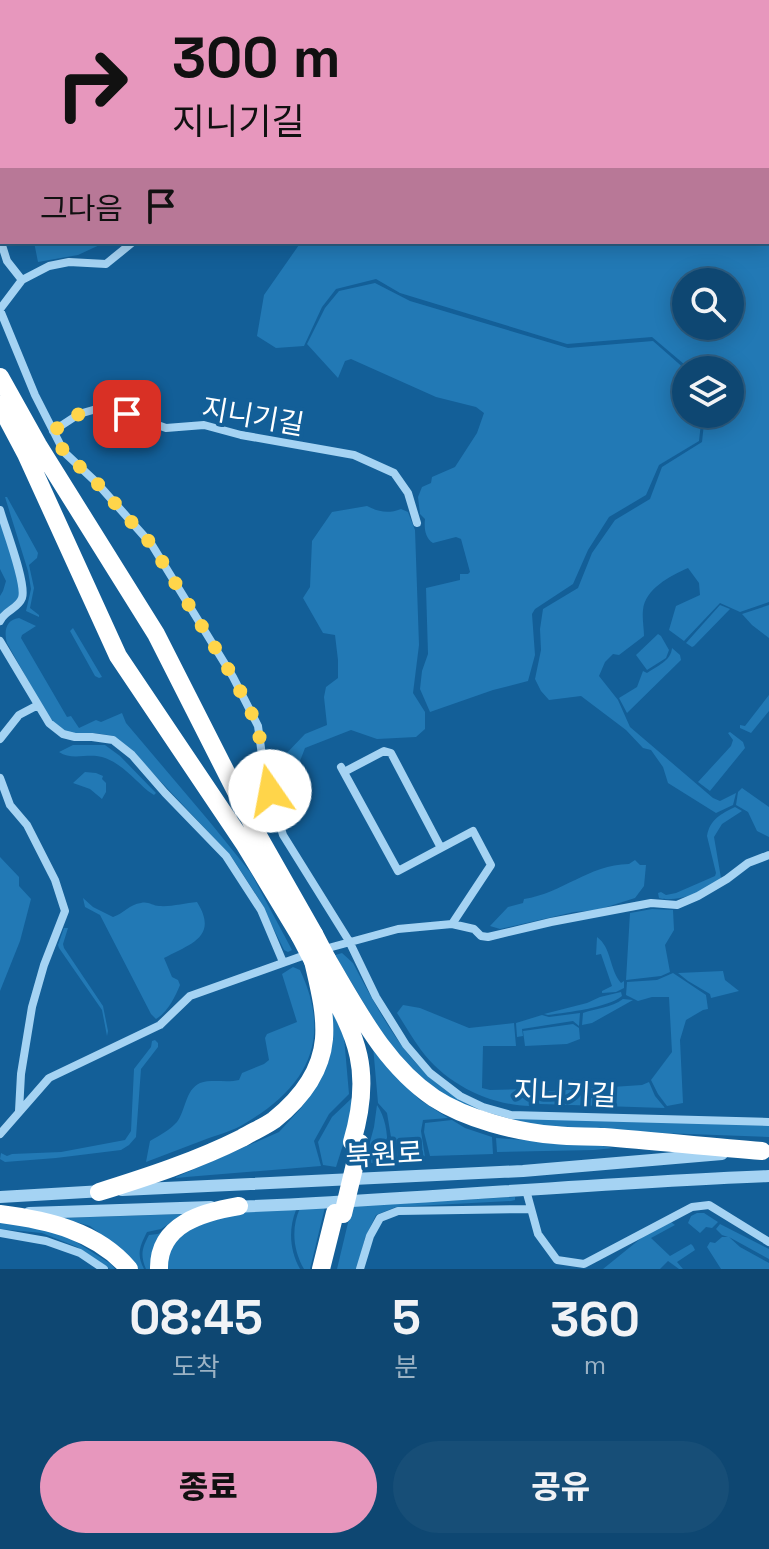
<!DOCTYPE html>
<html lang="ko">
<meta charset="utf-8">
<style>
body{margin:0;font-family:"Space Grotesk","Noto Sans KR",sans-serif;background:#174e77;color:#f1f3f6;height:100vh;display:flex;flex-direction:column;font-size:30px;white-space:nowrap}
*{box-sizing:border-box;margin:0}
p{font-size:26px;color:#9bb2c4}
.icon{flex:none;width:44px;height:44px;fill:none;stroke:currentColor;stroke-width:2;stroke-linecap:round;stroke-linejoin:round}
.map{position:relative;height:1269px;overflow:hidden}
.details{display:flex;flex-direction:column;background:#0e4772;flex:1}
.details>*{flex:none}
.banner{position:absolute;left:0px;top:0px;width:770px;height:244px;box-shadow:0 4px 20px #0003,0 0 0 2px #2e5f84;background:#e797bd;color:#111;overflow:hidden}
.tools{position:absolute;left:672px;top:268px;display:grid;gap:16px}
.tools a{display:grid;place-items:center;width:72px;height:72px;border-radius:50%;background:#0e4772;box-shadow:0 4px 20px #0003,0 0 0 2px #2e5f84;font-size:40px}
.pin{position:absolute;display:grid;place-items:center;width:68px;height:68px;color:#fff;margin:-34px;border-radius:16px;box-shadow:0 4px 12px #0006}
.me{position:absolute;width:88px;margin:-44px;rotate:348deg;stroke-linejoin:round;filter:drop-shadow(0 0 6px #0008)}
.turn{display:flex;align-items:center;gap:28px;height:168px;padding:0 40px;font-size:36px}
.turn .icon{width:104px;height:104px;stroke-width:2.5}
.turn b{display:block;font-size:56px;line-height:68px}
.then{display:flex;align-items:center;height:76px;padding:0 40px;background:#0003;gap:16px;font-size:30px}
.eta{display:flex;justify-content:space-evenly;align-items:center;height:136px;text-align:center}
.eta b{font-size:48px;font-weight:800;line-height:56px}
.cta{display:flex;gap:16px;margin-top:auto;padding:16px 40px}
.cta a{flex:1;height:92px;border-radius:48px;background:#e797bd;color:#111;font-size:32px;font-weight:800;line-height:92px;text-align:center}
.cta a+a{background:#174e77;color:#f1f3f6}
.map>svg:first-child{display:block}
</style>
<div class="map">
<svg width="769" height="1269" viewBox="0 0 769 1269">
<rect width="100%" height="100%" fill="#135f98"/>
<path fill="#2279b5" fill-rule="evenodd" d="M525,0H696L690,2H528Z
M769,80V602L740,612L720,603L684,641L669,630L676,606L700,595L699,583L688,568C670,576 645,589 643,610C642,618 644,628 644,636L619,655L613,654L605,662L599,676L618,700L630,727L713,798L720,801L736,793L733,805L716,813L668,783L663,767L651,750L643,748L626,730L581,696L549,700L541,691L535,679L541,650L540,629L543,609L578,588L592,553L615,520L650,499L662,467L702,442L705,414H730V370H691L652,337L567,344L400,293L376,279L336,289L322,307L304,346L276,348L257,336L264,295L301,242H768ZM730,282V326H686V282Z
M34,242H106L78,255L38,262Z
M375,283L410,301L568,348L653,341L686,370V414H702L699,441L659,465L646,495L609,517L588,550L573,584L535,609L532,614L535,655L528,681L493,690L430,712L420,689L422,671L428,654L426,588L460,580V574H468L470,572L461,539L456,537L433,543C425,538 424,528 425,519L420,514L418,497L422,487L431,483L432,477L455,467L477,433L484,413L476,407L436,397L351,359L345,361L338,378L307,344L325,308L339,291Z
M5,497H7L38,553L37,558L29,565L34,588L30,608L39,615V617L26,611L31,589L28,571Z
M367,506C379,512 388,514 401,509L408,512L415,530L419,645L413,693L425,712V729L416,737L377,739L351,730L305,748L300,761L309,784L308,788L287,765L274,766L273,763L283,757L305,734L327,725L324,697L326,687L338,678V660L335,635L323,633L303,598L310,587L312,541L332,512Z
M0,521C5,537 23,583 19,597C16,605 5,608 0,614V596L3,591L6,581L0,569Z
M720,605L730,609L694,646L692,647L686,643Z
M769,605V638L752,625L742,614Z
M19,618L36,626L22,635L21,638L67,717L71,716L79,728L96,720L101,722L122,713L126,723L209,821L251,873L292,950L288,952L284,950L259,899L231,856L133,752L114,736L95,733L78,735L64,731L50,720L7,643C4,632 5,620 19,618Z
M73,628L102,677L99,678L95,676L70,631Z
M658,634L661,636L669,650L666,658L647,670L636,655Z
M672,648L680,655L681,660L627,713L619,698L637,687L643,671L647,673C657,666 671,661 672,648Z
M769,695V711L751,733L740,728V725L745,726Z
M730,732L743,742L745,748L710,791L698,782L731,746L733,740L728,733Z
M73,745H105L120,756L156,793L154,795L148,791C134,779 120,762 102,757C87,753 72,761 59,752Z
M85,772L96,773L103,776L102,779L106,783V792L102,799L90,789L73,783Z
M742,788L769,807V837L757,831L748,812L736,805L738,792Z
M735,807L742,811L722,824L714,837L721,878C710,891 675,903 659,898L658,893L661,892L666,895L676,893L715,876L716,873L707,836C710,819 721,814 735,807Z
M0,857L19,877V886L31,899L20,941L0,991Z
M635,860L640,865H646L644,886L635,898L597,910L574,912L500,929L490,926L508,907L523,903L524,899C563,893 588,865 629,864Z
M83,898L93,907L113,917C123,914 130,904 141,903C148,901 153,906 159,906C171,907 185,903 197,902C219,937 190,944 164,958L172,977L178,980L180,985C175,997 168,1012 156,1019L151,1014L100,915L85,907Z
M652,909L673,910L674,930L665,945L670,972L661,976L626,980L630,913Z
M64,928H68L63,944L64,948L103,1006L108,1031L107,1036L102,1010L59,948L58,945Z
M597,937C612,948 609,969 621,983L624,981V988L616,992L602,993V991L612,986L601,954L596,955Z
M342,953L353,963C377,1008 402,1058 444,1089C456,1098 470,1104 483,1110L769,1125V1137L580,1130L513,1125L444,1098L404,1067L387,1042L335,955Z
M293,967L300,970C333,1040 307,1087 244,1124C234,1130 221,1134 209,1138C188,1146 167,1154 146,1162L150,1141C160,1135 170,1130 177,1122C186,1110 185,1090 200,1083C211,1079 228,1083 239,1080L242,1073L264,1064L269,1060L265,1038L267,1034L297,1022L282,974Z
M723,971L725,980L739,991L711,998L710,994L688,981L678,973Z
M673,973L706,995L708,1009L703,1010L686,1020L680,1040L683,1103L667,1106L658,1094L651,1080L672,1052L669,997H652L638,1001L626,995L627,982L657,980Z
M621,992L622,996C607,1008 569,1012 548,1015L544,1014L587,1003L600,997Z
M623,999L633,1000L592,1023L582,1025L583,1013C597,1008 611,1008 623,999Z
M403,1005L420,1008L469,1028L514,1023L516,1046H483L482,1088L490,1090L531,1089L530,1106C489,1105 446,1084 421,1050C412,1038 405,1025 397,1013Z
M330,1006L344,1037L349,1094L329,1114L314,1141L321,1166L174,1178L279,1132L302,1107L329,1061Z
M580,1013L579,1026L573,1021L522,1029L523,1036L517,1037L516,1023L542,1015L549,1017Z
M573,1024L579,1028L580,1039L567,1044L525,1046L523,1031Z
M155,1040L158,1043V1047L141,1069L136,1137L129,1145L121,1150L56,1158L5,1162L0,1159L1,1153L7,1156L12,1154L61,1152L125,1140L131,1131L134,1069L151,1047L152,1041Z
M373,1046L394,1074L420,1100L448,1118L423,1120L421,1131L425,1157L390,1160L391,1137L387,1113L378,1103Z
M649,1082L655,1096L665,1108L540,1104L537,1102V1092L642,1085Z
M352,1098L353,1113L336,1167L323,1165L318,1142L332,1117Z
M377,1105C388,1121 388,1142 387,1161L364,1164L374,1127Z
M452,1120L465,1128L492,1137L493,1154L430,1156L424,1132L425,1123Z
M496,1138L597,1145L613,1148L594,1150L497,1152Z
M515,1197V1200L511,1201L396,1207L376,1215L365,1238L357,1269H337L352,1206Z
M325,1207L310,1269H304C293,1250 291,1228 300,1208Z
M296,1210C288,1230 290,1251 300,1269H166L167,1254L179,1233L231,1211Z
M697,1213H704L718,1222L712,1228L706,1227L700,1233L688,1223L691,1216Z
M184,1214L161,1229L147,1232C140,1246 136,1254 144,1269H138L120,1249L90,1226L62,1218Z
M671,1222L675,1225L651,1238L670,1256L691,1244L693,1246L695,1250L677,1262L683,1269H679L668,1261L660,1269H603L645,1235Z
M0,1223H13L65,1235L111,1264L115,1269H110L77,1247L42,1233L0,1229Z
M720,1224L769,1249V1259L729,1237L740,1247L769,1263V1269H721L707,1247L710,1242L715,1243L722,1237H728L722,1235L716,1229Z
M169,1227L152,1269H146C140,1255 142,1248 149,1235L158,1234Z"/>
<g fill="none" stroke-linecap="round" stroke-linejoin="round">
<path stroke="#a5d3f3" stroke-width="8" d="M26,2V0
M0,105L2,95
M0,239L7,261L22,280
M0,309L22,280L49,266L69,262L106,264L133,242
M0,310L35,395L64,452L96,482L152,545L233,677L258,726L264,770L283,835L349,941L376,997L406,1045L430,1073L460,1096L483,1107L511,1115L769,1122
M53,431L79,414L100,408L127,414L166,428L204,425L241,435L354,455L394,473L408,493L417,523
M0,510C5,528 27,584 22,598C18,609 5,610 0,621
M0,641L49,723L63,734L75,737H92L113,740L132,755L165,793L226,856L261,910L283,962
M0,739L19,715L38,705
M341,767L398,871L473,831L491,865L452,924
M344,772L384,751L391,753L441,848
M0,778L10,805L27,825L55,880L65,911L44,965L32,1007L21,1074L19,1111
M321,950L398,929L452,924L474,929L481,936L488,937L551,922L651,903L677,905L698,896L727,879L748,863L769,855
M0,1134L49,1078L160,1025L190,996L308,954
M526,1190L538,1234L557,1260L584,1264L692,1207L709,1205L769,1242
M0,1233L46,1241L80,1253L104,1269
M360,1269L370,1236L380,1218L398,1211L531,1209"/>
<path stroke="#a5d3f3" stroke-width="12" d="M122,1190L523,1171L722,1154
M0,1197L103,1191
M233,1207C412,1200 590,1183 769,1176
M29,1213L211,1207"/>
<path stroke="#fff" stroke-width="18" d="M0,377L38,445L156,634L260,839L314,934
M0,405L26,454L118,656L245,845L300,936
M327,959C357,1009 384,1064 434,1098C466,1119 517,1132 555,1135C571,1137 588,1136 604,1137C657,1141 709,1147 762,1151
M323,977C358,1038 373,1071 352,1142
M99,1192C147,1177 196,1161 242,1138C252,1132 264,1127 274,1120C299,1100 321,1073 324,1039C326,1013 319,987 313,961
M0,1214C47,1220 97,1231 129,1269
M159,1269C158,1224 203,1212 239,1206
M321,1269L335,1213"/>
<path stroke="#fff" stroke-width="18" d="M314,934L327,959
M300,936L313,961
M343,1214L360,1143"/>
</g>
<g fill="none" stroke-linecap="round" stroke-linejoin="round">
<path stroke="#ffd54a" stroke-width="14" stroke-dasharray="0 25.2" d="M127,414L100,408L79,414L53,431L64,452L96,482L152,545L233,677L258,726L264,770L270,791"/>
</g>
<g text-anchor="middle" stroke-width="8" stroke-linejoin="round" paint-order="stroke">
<g font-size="28" fill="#fff" stroke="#135f98">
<text transform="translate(253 416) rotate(10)" y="10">지니기길</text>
<text transform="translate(565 1093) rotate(3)" y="10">지니기길</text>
<text transform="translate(384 1154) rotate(-3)" y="10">북원로</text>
</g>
</g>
</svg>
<div class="tools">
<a><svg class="icon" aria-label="search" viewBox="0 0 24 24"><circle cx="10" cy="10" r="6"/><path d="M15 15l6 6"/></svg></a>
<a><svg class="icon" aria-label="layers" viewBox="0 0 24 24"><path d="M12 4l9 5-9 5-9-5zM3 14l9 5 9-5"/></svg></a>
</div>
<div class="pin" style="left:127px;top:414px;background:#d93025"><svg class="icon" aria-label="arrive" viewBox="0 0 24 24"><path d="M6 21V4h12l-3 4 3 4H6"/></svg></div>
<svg class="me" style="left:270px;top:791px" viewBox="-20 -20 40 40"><circle r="19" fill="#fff"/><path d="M0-13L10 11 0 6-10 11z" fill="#ffd54a"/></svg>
<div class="banner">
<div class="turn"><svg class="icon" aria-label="right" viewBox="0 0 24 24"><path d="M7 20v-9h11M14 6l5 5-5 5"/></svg><div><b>300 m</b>지니기길</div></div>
<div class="then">그다음<svg class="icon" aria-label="arrive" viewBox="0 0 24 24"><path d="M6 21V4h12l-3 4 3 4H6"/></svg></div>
</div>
</div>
<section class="details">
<div class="eta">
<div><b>08:45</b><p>도착</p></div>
<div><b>5</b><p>분</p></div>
<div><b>360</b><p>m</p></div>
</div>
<div class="cta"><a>종료</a><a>공유</a></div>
</section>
